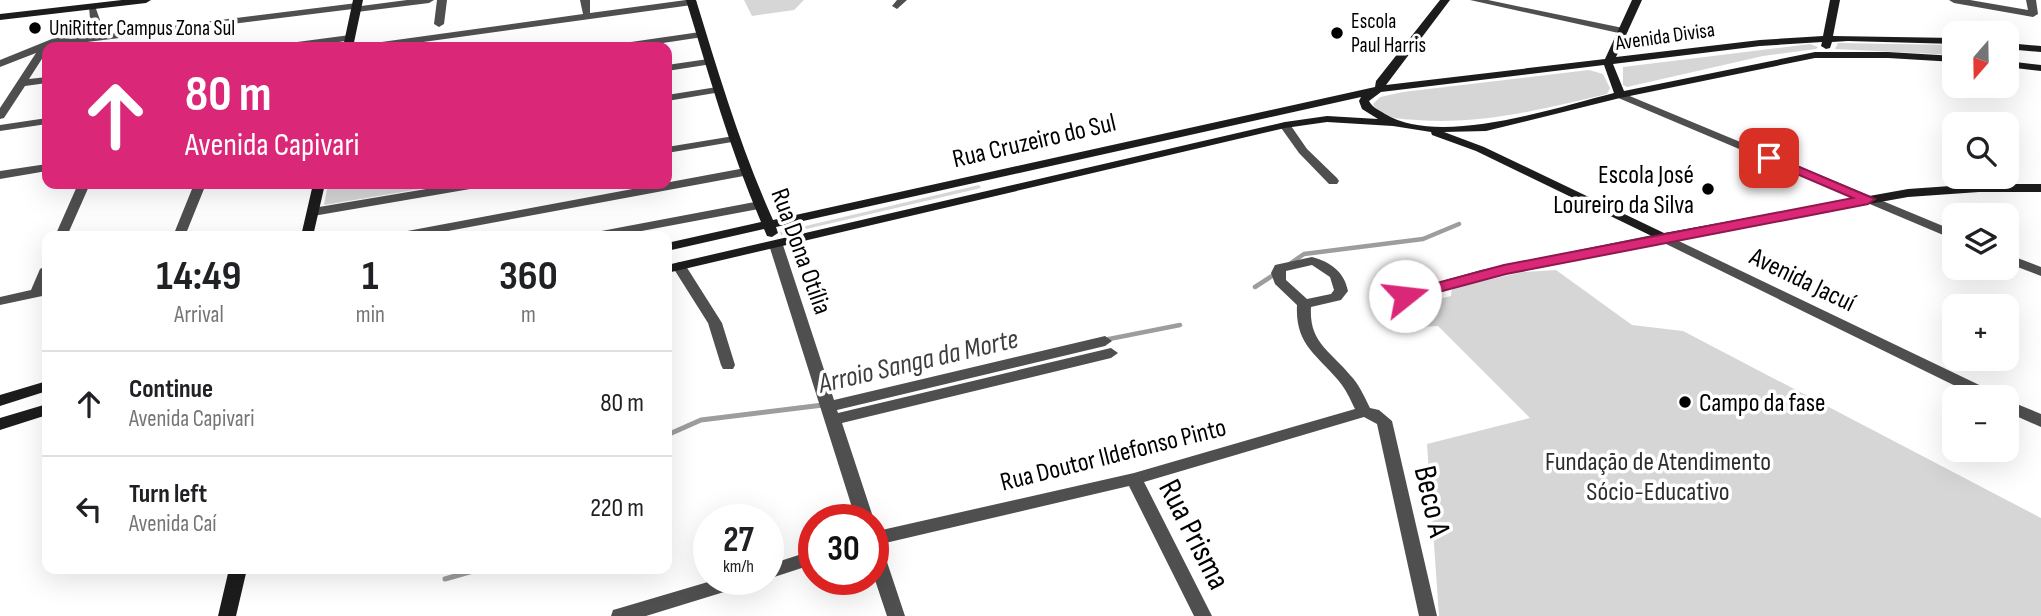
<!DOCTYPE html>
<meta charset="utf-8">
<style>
body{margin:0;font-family:"Sofia Sans Condensed",sans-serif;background:#f6f6f6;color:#202124;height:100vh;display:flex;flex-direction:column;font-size:26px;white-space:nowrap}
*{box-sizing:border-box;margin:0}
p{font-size:23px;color:#757577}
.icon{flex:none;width:38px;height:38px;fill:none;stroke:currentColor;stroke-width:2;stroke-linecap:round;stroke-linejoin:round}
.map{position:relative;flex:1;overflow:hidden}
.sheet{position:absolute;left:42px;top:231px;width:630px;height:343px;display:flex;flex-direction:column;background:#fff;border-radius:14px;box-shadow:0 7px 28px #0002}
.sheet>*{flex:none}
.hud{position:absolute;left:42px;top:42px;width:630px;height:147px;border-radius:14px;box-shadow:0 7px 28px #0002;background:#db2777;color:#fff;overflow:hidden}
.needle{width:46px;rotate:200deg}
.fabs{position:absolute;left:1942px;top:21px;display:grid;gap:14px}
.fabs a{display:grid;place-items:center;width:77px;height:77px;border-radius:14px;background:#fff;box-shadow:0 7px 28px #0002;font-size:35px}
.speed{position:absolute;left:693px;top:504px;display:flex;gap:14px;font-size:35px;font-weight:700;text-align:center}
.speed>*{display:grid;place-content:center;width:91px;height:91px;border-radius:50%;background:#fff;box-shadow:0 7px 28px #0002;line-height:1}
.speed small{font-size:18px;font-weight:400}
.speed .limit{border:10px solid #d22;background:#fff;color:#111}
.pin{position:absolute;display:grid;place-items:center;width:60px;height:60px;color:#fff;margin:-30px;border-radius:14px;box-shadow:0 4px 10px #0006}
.me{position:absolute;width:77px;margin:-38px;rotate:74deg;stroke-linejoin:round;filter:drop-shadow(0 0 5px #0008)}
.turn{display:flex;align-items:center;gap:24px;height:147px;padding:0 28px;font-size:32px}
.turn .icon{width:91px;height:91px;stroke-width:2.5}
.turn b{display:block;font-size:49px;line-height:60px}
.eta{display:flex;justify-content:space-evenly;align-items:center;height:119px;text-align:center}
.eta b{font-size:42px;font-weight:700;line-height:49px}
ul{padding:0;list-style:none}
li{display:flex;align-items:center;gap:21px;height:105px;padding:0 28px;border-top:2px solid #e0e0e0}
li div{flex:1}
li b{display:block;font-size:26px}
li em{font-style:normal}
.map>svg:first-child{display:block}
</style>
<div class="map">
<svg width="2041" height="616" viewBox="0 0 2041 616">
<rect width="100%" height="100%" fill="#fff"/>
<path fill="#d6d6d6" d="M744,0H804L794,10L752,16Z
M1838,43L1955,45V55L1835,49Z
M1810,44L1818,47L1816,49L1763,56L1627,87L1623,85V67Z
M1589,70L1603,74L1610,88L1607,94C1543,109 1482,125 1416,120C1402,119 1380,119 1373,104L1380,97L1403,92Z
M328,184H450L324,205Z
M979,185L981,188L781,235L780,232Z
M1556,270L1632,325L1683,331L2041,518V616H1439L1427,444L1530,418L1438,326L1421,327L1401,308L1451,296L1452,288L1523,272Z"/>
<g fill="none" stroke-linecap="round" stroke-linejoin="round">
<path stroke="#9d9d9d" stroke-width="4.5" d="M1291,263L1304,254L1423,239L1459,224
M1255,287L1275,274
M1104,340L1180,325"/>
<path stroke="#9d9d9d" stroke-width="5" d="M667,435L701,420L823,405
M445,579L480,569"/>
<path fill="#4f4f4f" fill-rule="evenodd" d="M407,0H434L429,3L357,12L353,9L47,47V51L29,79L47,77V83L25,86L4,118L0,119V108L36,53L0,67V60L84,26L90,19L89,6H95L100,20L90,30L68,39L357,3L361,6Z
M437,0H447L444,24L439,27L434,24Z
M580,0H590V13L686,0L697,2L692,5L387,47H362L367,44L583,14Z
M897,0H907L897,9L892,6Z
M1470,0H1488L1623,28L1628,31L1623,34Z
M1949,0H1970L2028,10L2026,0H2036L2038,14L2033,17L1954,3Z
M700,32L703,33V37L636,47H612L617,44Z
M350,35L355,38L353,40L303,47H277L282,44Z
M708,59L712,60V64L667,71V65Z
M717,87L722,90L721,92L667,101V95Z
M1620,92L1955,231V240L1616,97L1615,95Z
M47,118V124L0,131V125Z
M1285,122L1289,123L1307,149L1337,178L1339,181L1337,184H1329L1299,153L1279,125Z
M734,136L738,137V141L667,153V147Z
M47,164V171L0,179V171Z
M745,168L751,172L749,175L421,236H396L402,232Z
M78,184H90L67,236H55Z
M194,184H206L185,236H173Z
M456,184H482L476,188L313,216L307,212L313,208Z
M760,201L766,205L764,208L615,236H590L596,232Z
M1662,233L1996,393L1999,397H1978L1660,241L1483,278L1405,300L1398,296L1400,293L1481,270Z
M776,241L783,245L834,400L1105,336L1112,341L1105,346L837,410L838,413L1111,348L1118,353L1111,358L842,423L874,520H856L769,245Z
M2007,254L2041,267V276L2007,263Z
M1312,257C1330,262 1344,271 1348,291L1341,300L1311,307C1309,343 1330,350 1350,375C1359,384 1364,396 1370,408L1379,410L1392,421L1437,616H1419L1377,424L1364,417L1144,482L1212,616H1194L1129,486L881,544L905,616H887L873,574V532L1134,473L1355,409C1350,399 1346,389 1338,380C1316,354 1295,344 1297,305L1275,284L1271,273L1275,265ZM1312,265L1330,277L1334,290L1331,294L1307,299L1286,280V271Z
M679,262L684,263L722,323L735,365L733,369H723L721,365L708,323L672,266Z
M47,265V295L0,305V297L31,290L40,269Z
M2007,400L2041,414V427L2007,412Z
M814,550V564L768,579V565Z
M718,579H753L750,584L646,616H611L613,610L620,608Z"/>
<path fill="#1c1c1c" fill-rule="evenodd" d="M122,0H151L146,3L0,20V14Z
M353,0H363L353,47H343Z
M686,0H696C719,75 741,149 773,220L1375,87L1376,81L1440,0H1450L1386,85L1605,59L1632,0H1642L1616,57L1760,40L1823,36L1830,0H1840L1833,36L1955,38V44L1848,41L1832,42L1830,48L1826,49L1821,46L1822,42L1760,46L1613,64L1624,91L1815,52H1888L1955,56V62L1888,58H1815L1620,98L1486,131L1444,132L1484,147L1664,233L1908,189L1979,184H2041V192H1979L1908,197L1662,241L1476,151L1432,135L1431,132L1393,126L1327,122L1285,128L667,273V265L1285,122L1327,116L1378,119L1362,109L1359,101L1361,97L776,227L778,233L772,237L767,236L764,229L667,251V243L761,222C730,150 709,75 686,0ZM1604,65L1614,93C1554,108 1440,147 1385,114C1379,110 1373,108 1369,101L1381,92Z
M2007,43L2041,46V52L2007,49Z
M2007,61L2041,65V71L2007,67Z
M313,184H325L313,236H301Z
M47,381V391L0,406V395Z
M47,404V415L0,430V418Z
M229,569H247L236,616H218Z"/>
</g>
<path fill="#db2777" stroke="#8e194d" stroke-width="2" d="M1769,154L1875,199L1868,204L1506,274L1405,301L1397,296L1399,293L1504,265L1853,198L1764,160L1762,158Z"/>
<g fill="#000" stroke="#fff" stroke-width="2.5">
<circle cx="35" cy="28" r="7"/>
<circle cx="1337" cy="33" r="7"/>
<circle cx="1708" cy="189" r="7"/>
<circle cx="1685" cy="402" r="7"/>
</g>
<g text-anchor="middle" stroke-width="7" stroke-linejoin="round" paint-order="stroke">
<g font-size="21" fill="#000" stroke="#fff" text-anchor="start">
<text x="1351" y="28">Escola<tspan x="1351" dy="24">Paul Harris</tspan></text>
<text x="49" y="35">UniRitter Campus Zona Sul</text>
</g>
<g font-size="21" fill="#000" stroke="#fff">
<text transform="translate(1665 36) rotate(-8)" y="7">Avenida Divisa</text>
</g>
<g font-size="26" fill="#000" stroke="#fff">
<text transform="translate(1034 140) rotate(-13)" y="9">Rua Cruzeiro do Sul</text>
<text transform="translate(802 251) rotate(70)" y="9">Rua Dona Otília</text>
<text transform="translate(1803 279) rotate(26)" y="9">Avenida Jacuí</text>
<text transform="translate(1113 454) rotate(-14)" y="9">Rua Doutor Ildefonso Pinto</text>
</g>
<g font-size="26" fill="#000" stroke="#fff" text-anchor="end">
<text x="1694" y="183">Escola José<tspan x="1694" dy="30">Loureiro da Silva</tspan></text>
<text x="1699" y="411" text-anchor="start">Campo da fase</text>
</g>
<g font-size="26" fill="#2d2d2d" stroke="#fff">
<text x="1658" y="470">Fundação de Atendimento<tspan x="1658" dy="30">Sócio-Educativo</tspan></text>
</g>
<g font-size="28" font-style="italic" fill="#3e3e3e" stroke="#fff">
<text transform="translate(918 360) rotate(-13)" y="10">Arroio Sanga da Morte</text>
</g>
<g font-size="32" fill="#000" stroke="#fff">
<text transform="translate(1433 501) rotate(77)" y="11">Beco A</text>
<text transform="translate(1195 534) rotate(63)" y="11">Rua Prisma</text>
</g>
</g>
</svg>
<div class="fabs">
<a><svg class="needle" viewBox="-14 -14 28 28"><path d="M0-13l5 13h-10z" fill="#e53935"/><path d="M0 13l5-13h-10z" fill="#757577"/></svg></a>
<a><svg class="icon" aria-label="search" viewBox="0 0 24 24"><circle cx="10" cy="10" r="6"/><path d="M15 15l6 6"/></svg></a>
<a><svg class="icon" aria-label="layers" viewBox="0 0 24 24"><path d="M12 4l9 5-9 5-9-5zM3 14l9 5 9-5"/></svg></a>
<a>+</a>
<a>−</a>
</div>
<div class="speed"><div>27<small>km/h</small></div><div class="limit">30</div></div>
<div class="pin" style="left:1769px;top:158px;background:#d93025"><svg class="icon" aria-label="arrive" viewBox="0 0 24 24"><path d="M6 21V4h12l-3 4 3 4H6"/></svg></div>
<svg class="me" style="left:1405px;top:296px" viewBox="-20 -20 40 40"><circle r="19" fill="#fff"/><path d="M0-13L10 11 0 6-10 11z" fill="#db2777"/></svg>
<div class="hud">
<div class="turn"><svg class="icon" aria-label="ahead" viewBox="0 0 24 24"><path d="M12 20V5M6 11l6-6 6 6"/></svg><div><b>80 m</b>Avenida Capivari</div></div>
</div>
<section class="sheet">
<div class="eta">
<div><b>14:49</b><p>Arrival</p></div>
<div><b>1</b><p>min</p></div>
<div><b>360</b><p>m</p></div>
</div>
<ul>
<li><svg class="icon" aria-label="ahead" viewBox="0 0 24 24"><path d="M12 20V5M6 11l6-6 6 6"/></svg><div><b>Continue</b><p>Avenida Capivari</p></div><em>80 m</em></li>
<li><svg class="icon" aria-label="left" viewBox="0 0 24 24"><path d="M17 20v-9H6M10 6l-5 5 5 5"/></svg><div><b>Turn left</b><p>Avenida Caí</p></div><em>220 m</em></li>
</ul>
</section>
</div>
